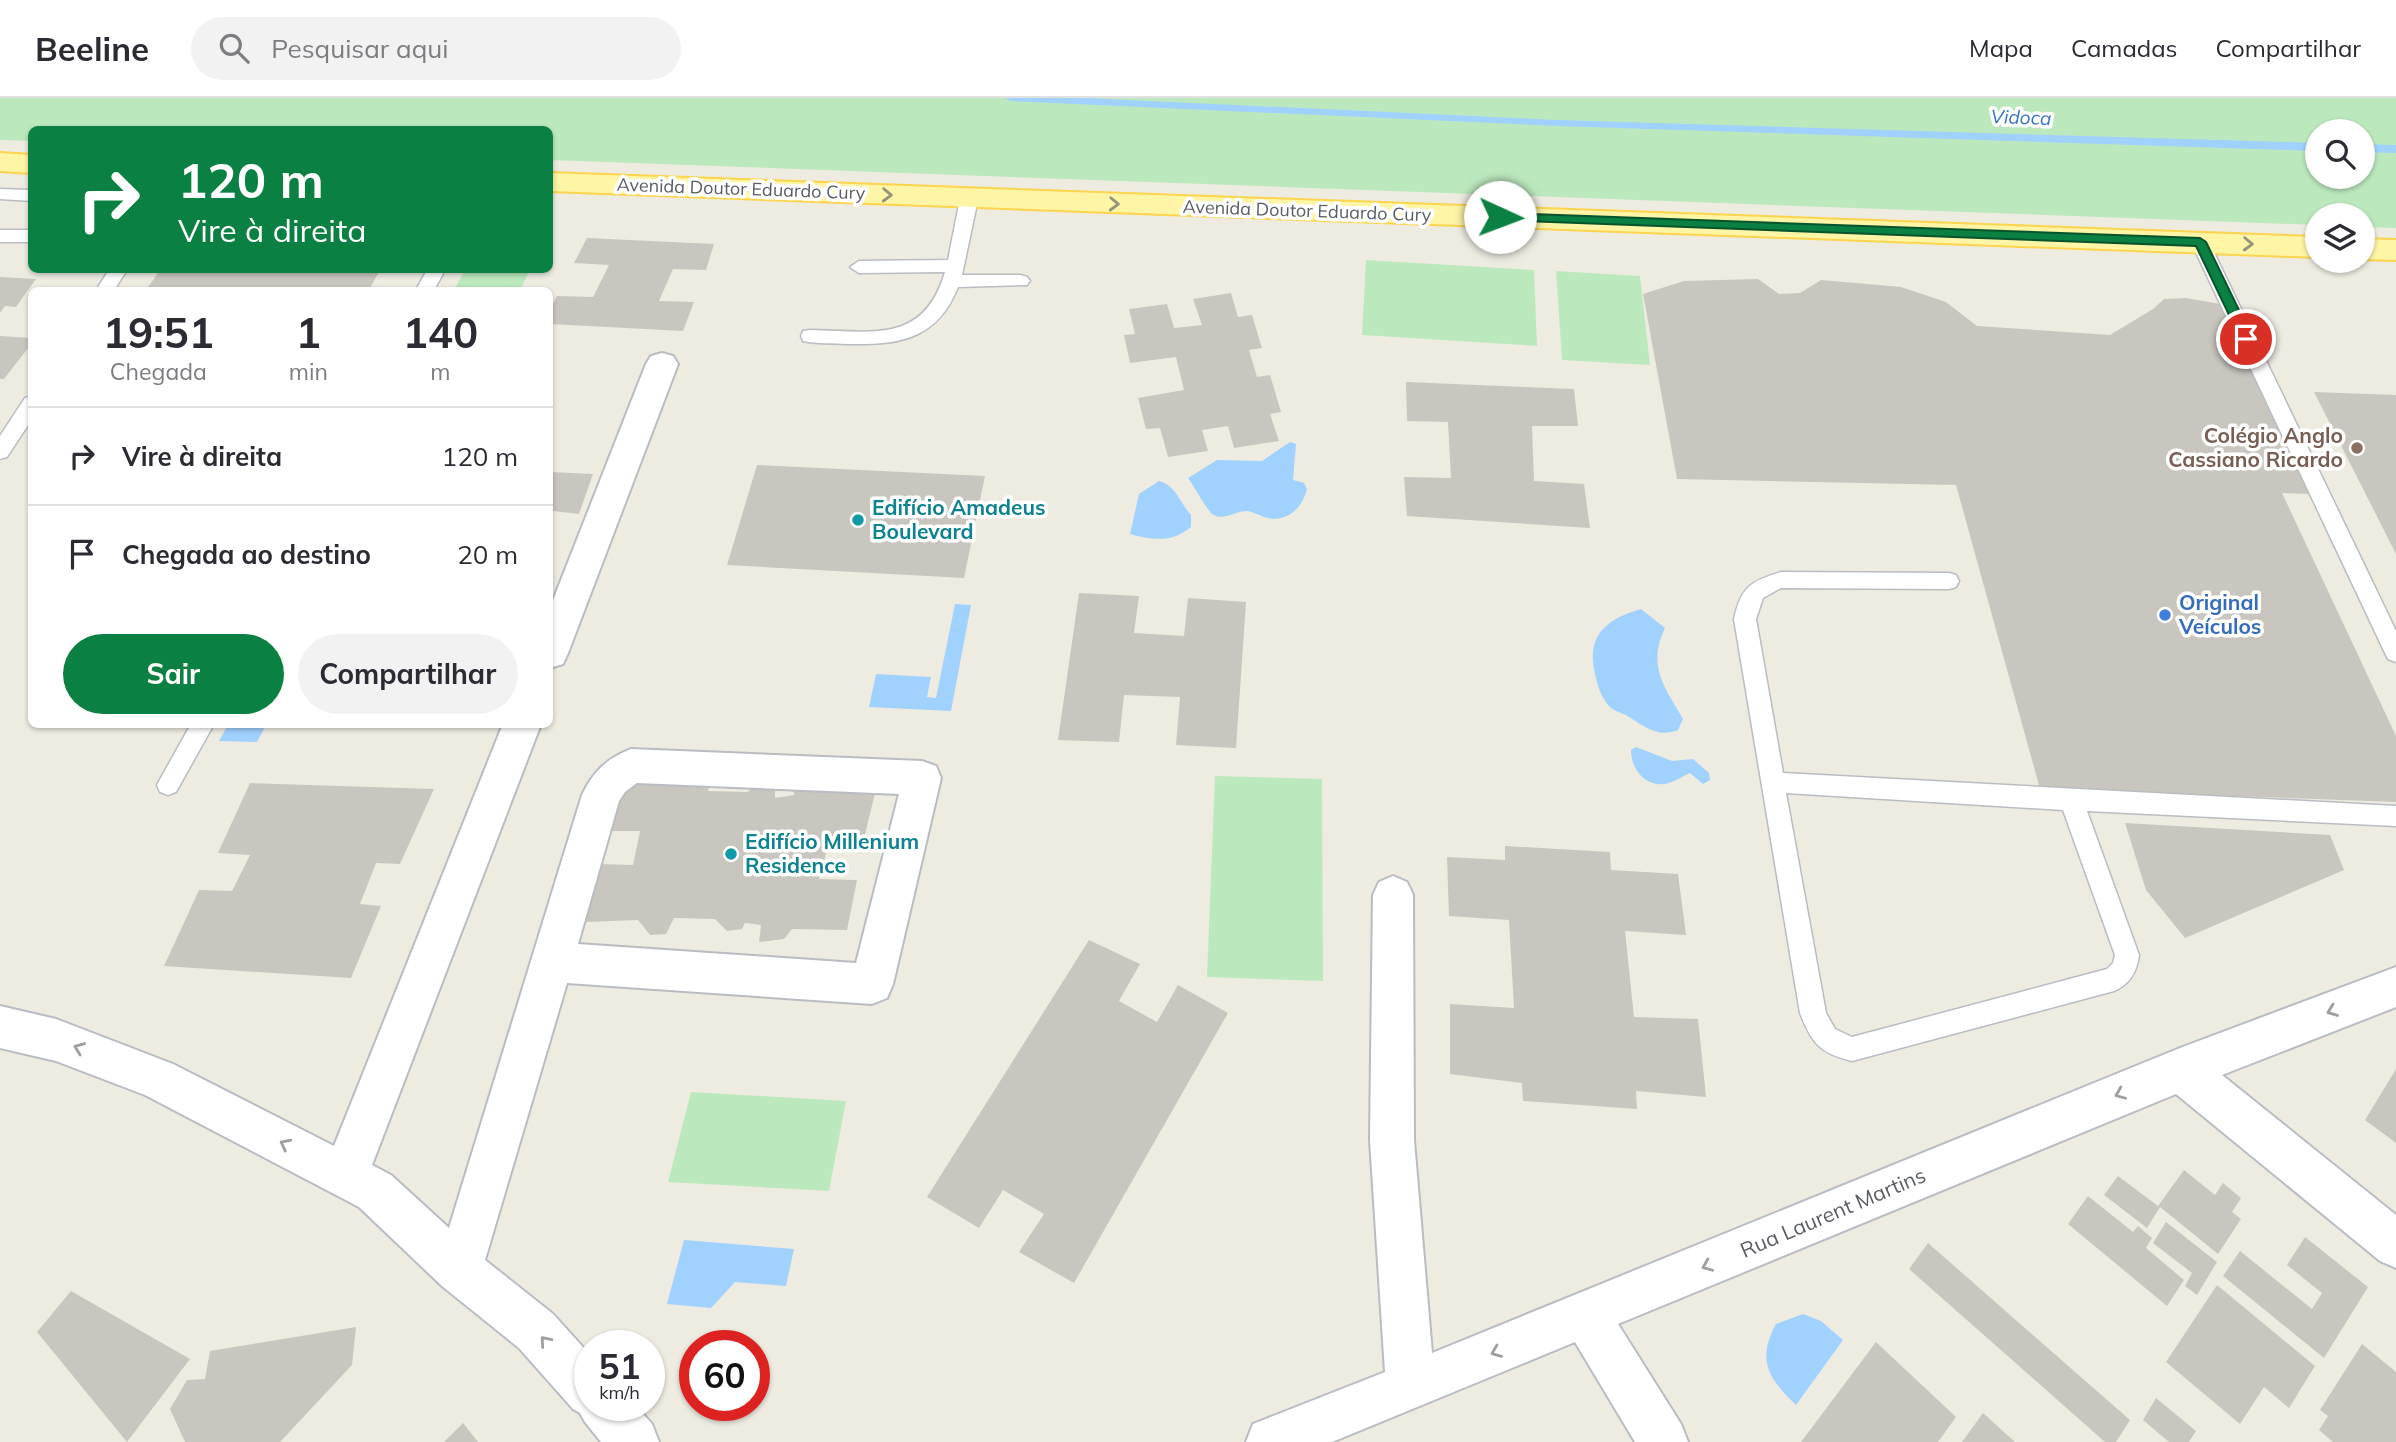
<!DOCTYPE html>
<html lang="pt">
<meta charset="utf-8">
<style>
body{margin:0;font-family:Mulish,sans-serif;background:#f2f2f3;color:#2b2b33;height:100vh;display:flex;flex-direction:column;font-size:26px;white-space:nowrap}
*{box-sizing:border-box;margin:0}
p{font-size:23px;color:#7c7c81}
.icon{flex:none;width:38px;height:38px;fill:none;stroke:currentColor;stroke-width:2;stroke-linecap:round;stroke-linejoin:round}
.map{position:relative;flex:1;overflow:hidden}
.details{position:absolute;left:28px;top:189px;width:525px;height:441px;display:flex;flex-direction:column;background:#fff;border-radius:10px;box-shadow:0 2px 5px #0004}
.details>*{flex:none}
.guide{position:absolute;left:28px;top:28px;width:525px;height:147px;border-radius:10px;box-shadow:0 2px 5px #0004;background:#0b8043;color:#fff;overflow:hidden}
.controls{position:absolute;left:2305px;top:21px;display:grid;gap:14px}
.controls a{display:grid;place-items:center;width:70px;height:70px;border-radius:50%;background:#fff;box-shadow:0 2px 5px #0004;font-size:35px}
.speed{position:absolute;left:574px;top:1232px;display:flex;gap:14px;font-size:35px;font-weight:700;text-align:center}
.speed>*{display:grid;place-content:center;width:91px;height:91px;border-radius:50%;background:#fff;box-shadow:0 2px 5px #0004;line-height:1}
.speed small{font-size:18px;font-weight:400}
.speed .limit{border:10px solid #d22;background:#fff;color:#111}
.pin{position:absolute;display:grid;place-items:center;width:60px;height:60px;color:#fff;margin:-30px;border:4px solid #fff;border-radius:50%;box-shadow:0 2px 7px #0007}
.me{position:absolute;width:77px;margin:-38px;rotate:92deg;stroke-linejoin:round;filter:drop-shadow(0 0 5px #0008)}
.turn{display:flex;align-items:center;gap:24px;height:147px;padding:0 35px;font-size:32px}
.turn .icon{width:91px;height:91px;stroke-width:2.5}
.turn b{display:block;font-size:49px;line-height:60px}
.eta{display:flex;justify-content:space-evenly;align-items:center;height:119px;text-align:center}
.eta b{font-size:42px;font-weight:700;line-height:49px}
.primary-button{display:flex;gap:14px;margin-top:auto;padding:14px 35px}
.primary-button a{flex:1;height:80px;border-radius:42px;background:#0b8043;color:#fff;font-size:28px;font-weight:700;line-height:80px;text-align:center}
.primary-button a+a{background:#f2f2f3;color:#2b2b33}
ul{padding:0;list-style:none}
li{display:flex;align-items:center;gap:21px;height:98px;padding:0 35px;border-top:2px solid #e1e1e2}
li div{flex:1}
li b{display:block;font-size:26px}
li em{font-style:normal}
header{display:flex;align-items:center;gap:42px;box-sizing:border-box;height:98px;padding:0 35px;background:#fff;border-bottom:2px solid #e1e1e2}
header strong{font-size:33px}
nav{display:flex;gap:38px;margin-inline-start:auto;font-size:24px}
.search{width:490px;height:63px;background:#f2f2f3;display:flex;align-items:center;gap:18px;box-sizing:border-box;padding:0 24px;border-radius:38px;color:#7c7c81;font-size:26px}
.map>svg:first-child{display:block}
</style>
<header>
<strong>Beeline</strong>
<div class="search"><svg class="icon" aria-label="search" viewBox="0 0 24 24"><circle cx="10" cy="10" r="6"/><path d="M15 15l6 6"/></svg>Pesquisar aqui</div>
<nav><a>Mapa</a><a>Camadas</a><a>Compartilhar</a></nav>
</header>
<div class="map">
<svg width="2396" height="1344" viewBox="0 0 2396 1344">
<rect width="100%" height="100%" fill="#eeece1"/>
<path fill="#bce8be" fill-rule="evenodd" d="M0,0H2396V130L2363,129L2362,117H2317V127L550,62V32H32L31,43L0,42ZM2317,33H2362V79H2317Z
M1366,162L1534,172L1537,248L1362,237Z
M465,172H530L520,192H454Z
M1556,173L1640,178L1650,267L1562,262Z
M1215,678L1322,681L1323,883L1207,879Z
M691,994L846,1003L829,1093L668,1084Z"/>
<path fill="#a1d1ff" d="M1290,344L1296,346L1293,382L1304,385L1307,391C1302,411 1286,426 1264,419C1259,417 1253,414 1248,413C1236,412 1223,424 1212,416C1208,413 1193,387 1188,380L1217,362L1262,363Z
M1159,383C1176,387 1180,405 1191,417V429C1172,445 1153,442 1130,436L1139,396Z
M955,506L971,507L951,613L869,609L876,576L931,579L927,599L936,600Z
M1641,511L1665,530C1647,568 1664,588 1683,621L1678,632C1658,640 1645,629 1629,619C1624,615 1615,614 1610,609C1603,602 1598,590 1596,580C1585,540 1603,522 1641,511Z
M228,627V626L266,627L257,644L219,643Z
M1636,649L1672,663L1693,661L1709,675L1710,682L1703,686L1690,675C1683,678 1676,683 1669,685C1647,691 1631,673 1631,652Z
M684,1142L794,1151L786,1188L735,1184L711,1210L667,1206Z
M1803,1216L1821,1223L1843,1242L1796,1307C1769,1281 1756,1263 1776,1226Z"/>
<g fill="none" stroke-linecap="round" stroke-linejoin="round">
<path fill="#a1d1ff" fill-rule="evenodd" d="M1005,0H1085L1557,22L2317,45V53L1557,28L1011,3Z
M2362,46L2396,47V55L2362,54Z"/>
</g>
<path fill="#c9c6bf" d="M587,140L714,146L706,172L673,171L659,203L694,204L683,233L550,226V212L557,198L593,199L609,167L574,165Z
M160,172H380L369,192H146Z
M0,179L36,181L16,209L5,208L0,215Z
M1758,181L1779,196L1800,195L1821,182L1901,189L1946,204L1977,228L2110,237L2153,211L2164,201L2186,200L2220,206L2312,396L2282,395L2396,638V704L2040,691L1956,387L1677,381L1643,196L1684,183Z
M1231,195L1238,219L1252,217L1262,250L1249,252L1257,279L1270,277L1281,314L1270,316L1279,343L1234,350L1228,328L1202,332L1208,353L1168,359L1160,330L1146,331L1138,300L1184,292L1176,259L1130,265L1124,237L1135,236L1129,211L1167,206L1174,230L1202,227L1193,201Z
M0,238L32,240V245L4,281H0Z
M1406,284L1574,291L1578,328H1532L1534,383L1584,386L1590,430L1407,418L1404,379L1451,380L1448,324L1407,323Z
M2314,294L2396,297V456Z
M757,367L985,378L964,480L727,467Z
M550,374L593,376L579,416L553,413L550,419Z
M1079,495L1139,498L1134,535L1184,538L1188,500L1246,504L1236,650L1176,647L1180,599L1124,597L1119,644L1058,642Z
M713,673L708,693L747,694L759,686H775V700L794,697L793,687L875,695L863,745L829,744L819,781L857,782L847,832L792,831L784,841L759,844L761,827L745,825L742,831L727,833L715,821L674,820L666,836L650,837L638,822L585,824L599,766L633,767L640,733H612L624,682L677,688L688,675Z
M250,685L434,691L400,766L376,765L360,806L381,808L351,880L164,868L199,792L232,793L250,757L218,755Z
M2125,725L2330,737L2344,772L2185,840L2146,792Z
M1505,748L1610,754L1611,772L1678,776L1686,837L1625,833L1634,919L1698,921L1706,999L1636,993L1637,1011L1523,1003L1522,985L1450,976V906L1514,910L1509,822L1449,818L1447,759L1505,762Z
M1089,842L1140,866L1119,903L1157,924L1178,887L1228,915L1074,1185L1019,1154L1044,1116L1003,1092L979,1130L927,1099Z
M2396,971V1045L2365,1022Z
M2184,1072L2215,1097L2223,1085L2241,1100L2232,1114L2241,1121L2218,1156L2160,1109L2147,1130L2104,1097L2118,1078L2158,1108Z
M2088,1098L2133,1134L2138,1128L2152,1140L2146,1150L2184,1182L2167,1208L2068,1126Z
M2166,1124L2217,1164L2197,1197L2185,1188L2192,1175L2153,1145Z
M2305,1139L2368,1189L2324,1260L2223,1178L2240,1153L2312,1211L2322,1195L2287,1167Z
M1928,1145L2130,1322L2116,1344H2105L1909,1171Z
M2217,1187L2315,1268L2289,1310L2264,1289L2240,1326L2166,1264Z
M71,1193L190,1261L127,1344L37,1234Z
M356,1229L352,1267L280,1344H185L170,1311L187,1282L205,1281L210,1253Z
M1876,1244L1956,1319L1938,1344H1801Z
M2362,1246L2396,1274V1344H2333L2319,1332L2328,1318L2320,1312Z
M2156,1300L2196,1333L2189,1344H2169L2143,1322Z
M1983,1315L2015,1344H1962Z
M463,1325L478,1344H444Z"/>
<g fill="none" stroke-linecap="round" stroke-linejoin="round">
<g stroke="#b9bcc2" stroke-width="3">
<path id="lane" d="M0,91L32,92V103L0,101Z
M969,95L978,101L962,177H1021L1027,179L1030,183L1027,187L958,189C937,242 899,247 847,246C833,245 817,246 803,243L801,238L803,233L810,232C871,233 924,247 945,174L859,175L850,169L859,163L948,162L960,101Z
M0,132H32V144H0Z
M2200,138L2209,144L2396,533V564L2388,561L2385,555L2191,144Z
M109,172H127L114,192H96Z
M427,172H445L434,192H416Z
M32,298V321L7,359L0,361V338L25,300Z
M1781,474L1949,475L1956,477L1959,483L1956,489L1949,491L1781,490L1763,500L1756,521L1783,675L2396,708V728L2087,713L2139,857C2137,874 2130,886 2114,893L1852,963C1820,955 1812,946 1800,915L1734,521C1741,489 1751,483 1781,474ZM1786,695L2063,712L2115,857L2113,865L2107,871L1852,939L1835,931L1826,915Z
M191,626H214L176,694L168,697L160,694L157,687Z"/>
</g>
<g stroke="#b9bcc2" stroke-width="4">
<path id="street" d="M662,255L673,258L678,266L568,555L563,566L550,570V510L646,266L651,258Z
M503,626H541L372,1067L391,1077L449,1130L582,697C593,674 607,660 631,651L922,663L936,668L941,680L893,886L887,900L872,906L567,885L485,1162L553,1216L590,1257V1307H635L652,1326L659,1344H601L585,1324L580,1315L573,1311L519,1250L442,1188L359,1109L145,997L56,963L0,950V908L56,921L173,966L334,1048ZM637,685L899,696L856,865L578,846L619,703L625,694Z
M1393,778L1407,784L1413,797L1414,1042L1432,1255L2180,950L2396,869V909L2222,977L2396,1117V1170L2380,1163L2176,996L1618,1226L1681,1326L1688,1344H1635L1575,1244L1332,1344H1246L1253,1326L1385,1274L1370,1042L1373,797L1379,784Z"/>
</g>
<g stroke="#fcd44d" stroke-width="4">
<path id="primary" d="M0,55L32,57V75L0,73Z
M550,75L2317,139V159L550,93Z
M2362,141L2396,142V162L2362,161Z"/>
</g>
<use href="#lane" fill="#fff" fill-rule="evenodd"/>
<use href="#street" fill="#fff" fill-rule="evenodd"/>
<use href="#primary" fill="#fff5a6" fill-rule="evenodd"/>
</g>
<defs><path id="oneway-chevron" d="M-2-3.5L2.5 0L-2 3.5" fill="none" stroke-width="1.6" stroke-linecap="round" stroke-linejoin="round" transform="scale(1.75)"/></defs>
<g stroke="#94937b">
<use href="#oneway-chevron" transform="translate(887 97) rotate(2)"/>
<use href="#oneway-chevron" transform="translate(1114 106) rotate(2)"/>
<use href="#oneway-chevron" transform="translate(2248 146) rotate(2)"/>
</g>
<g stroke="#9c9ea2">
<use href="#oneway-chevron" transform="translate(2332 913) rotate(159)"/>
<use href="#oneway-chevron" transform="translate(79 950) rotate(-159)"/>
<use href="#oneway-chevron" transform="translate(2120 996) rotate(157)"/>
<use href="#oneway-chevron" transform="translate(285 1046) rotate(-153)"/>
<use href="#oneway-chevron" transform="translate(1707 1168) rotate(157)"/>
<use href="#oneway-chevron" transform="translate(545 1243) rotate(-131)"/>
<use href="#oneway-chevron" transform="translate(1496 1254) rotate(158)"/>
</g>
<path fill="#0b8043" stroke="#07532c" stroke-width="2" d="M1500,115L2200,140L2206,144L2253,241L2251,244H2242L2196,148L1496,122V117Z"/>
<circle fill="#8d6e63" stroke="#fff" stroke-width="2.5" cx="2357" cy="350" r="7"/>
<g fill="#0f9aa8" stroke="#fff" stroke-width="2.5">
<circle cx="858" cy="422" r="7"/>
<circle cx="731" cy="756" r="7"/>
</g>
<circle fill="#3f7fe0" stroke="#fff" stroke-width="2.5" cx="2165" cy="517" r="7"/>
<g text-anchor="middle" stroke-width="7" stroke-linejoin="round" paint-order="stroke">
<g font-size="18" fill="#5a5e64" stroke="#fff">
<text transform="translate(741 91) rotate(2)" y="6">Avenida Doutor Eduardo Cury</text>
<text transform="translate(1307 113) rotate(2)" y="6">Avenida Doutor Eduardo Cury</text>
</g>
<g font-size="19" font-style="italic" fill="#3875c3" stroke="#fff">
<text transform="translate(2021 19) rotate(2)" y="7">Vidoca</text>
</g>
<g font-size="21" font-weight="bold" fill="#785e54" stroke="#fff" text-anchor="end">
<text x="2343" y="345">Colégio Anglo<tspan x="2343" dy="24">Cassiano Ricardo</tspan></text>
</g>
<g font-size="21" font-weight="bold" fill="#0d838f" stroke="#fff" text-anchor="start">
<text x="872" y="417">Edifício Amadeus<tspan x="872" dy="24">Boulevard</tspan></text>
<text x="745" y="751">Edifício Millenium<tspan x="745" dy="24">Residence</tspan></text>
</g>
<g font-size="21" font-weight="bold" fill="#366cbe" stroke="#fff" text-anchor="start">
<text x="2179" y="512">Original<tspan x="2179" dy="24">Veículos</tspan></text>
</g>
<g font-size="21" fill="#5a5e64" stroke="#fff">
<text transform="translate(1833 1115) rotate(-23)" y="7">Rua Laurent Martins</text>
</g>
</g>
</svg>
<div class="controls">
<a><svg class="icon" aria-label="search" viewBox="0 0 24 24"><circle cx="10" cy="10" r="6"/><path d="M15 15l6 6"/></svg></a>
<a><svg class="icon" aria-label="layers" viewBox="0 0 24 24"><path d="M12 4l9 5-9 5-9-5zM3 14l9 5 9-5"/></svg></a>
</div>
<div class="speed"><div>51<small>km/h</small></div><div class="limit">60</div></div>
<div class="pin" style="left:2246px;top:241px;background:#d93025"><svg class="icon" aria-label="arrive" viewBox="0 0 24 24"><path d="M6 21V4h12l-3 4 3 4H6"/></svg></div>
<svg class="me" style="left:1500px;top:119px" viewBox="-20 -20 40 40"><circle r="19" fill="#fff"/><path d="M0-13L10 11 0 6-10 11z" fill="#0b8043"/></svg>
<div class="guide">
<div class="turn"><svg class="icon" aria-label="right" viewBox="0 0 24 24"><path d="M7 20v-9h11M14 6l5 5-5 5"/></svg><div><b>120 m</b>Vire à direita</div></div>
</div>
<section class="details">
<div class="eta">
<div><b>19:51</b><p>Chegada</p></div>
<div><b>1</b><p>min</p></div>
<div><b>140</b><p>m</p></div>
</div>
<ul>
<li><svg class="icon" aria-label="right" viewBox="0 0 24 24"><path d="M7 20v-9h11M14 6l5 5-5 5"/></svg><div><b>Vire à direita</b></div><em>120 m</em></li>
<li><svg class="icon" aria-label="arrive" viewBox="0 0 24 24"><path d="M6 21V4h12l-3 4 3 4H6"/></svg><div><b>Chegada ao destino</b></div><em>20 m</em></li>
</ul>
<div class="primary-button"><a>Sair</a><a>Compartilhar</a></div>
</section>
</div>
